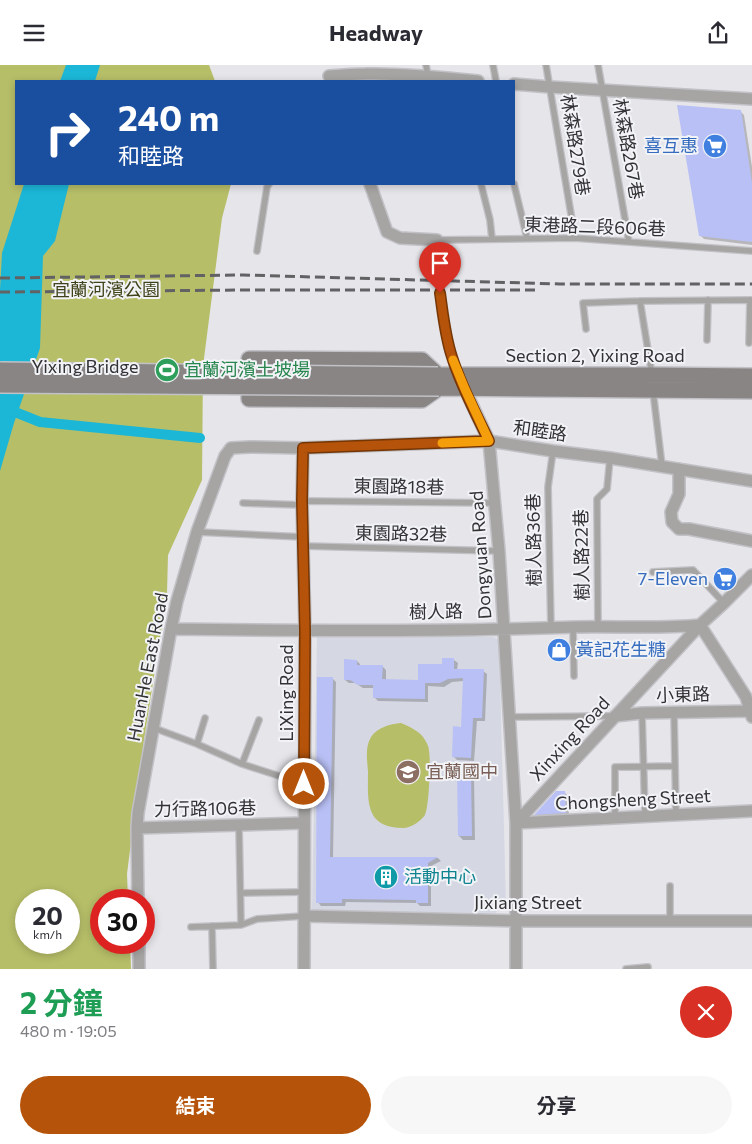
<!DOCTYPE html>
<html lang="zh-TW">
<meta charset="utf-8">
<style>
body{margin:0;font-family:Commissioner,"Noto Sans TC",sans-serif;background:#f7f7f7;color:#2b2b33;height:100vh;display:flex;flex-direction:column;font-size:19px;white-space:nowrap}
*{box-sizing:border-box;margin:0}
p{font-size:16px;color:#7c7c81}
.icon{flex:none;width:28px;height:28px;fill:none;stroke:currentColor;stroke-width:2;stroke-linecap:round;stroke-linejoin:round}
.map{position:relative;height:904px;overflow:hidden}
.panel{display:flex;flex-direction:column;background:#fff;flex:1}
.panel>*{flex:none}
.hud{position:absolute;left:15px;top:15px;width:500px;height:105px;border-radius:0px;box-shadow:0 2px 8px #0003;background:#1a4fa0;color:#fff;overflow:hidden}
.speed{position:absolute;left:15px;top:824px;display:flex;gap:10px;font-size:25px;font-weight:700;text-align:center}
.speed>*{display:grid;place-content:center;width:65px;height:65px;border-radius:50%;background:#fff;box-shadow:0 2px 8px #0003;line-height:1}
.speed small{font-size:12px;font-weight:400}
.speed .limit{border:8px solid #d22;background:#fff;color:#111}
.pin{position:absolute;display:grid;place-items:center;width:42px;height:42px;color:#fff;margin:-51px -21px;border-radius:50% 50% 50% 0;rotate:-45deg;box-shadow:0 0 5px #0007}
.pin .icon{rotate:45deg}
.me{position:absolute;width:55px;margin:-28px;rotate:0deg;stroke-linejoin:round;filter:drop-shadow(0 0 4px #0008)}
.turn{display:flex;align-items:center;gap:18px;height:105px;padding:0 20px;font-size:22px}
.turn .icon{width:65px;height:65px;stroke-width:2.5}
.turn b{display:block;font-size:35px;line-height:42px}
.round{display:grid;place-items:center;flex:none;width:52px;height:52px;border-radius:26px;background:#f7f7f7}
.summary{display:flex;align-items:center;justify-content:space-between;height:85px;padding:0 20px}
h1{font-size:30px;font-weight:700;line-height:38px;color:#1e9e55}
.primary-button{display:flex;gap:10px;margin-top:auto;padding:10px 20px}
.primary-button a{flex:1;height:58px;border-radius:30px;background:#b45309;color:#fff;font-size:20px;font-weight:700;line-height:58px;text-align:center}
.primary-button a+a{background:#f7f7f7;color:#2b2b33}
header{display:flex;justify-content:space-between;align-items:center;height:65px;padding:0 20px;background:#fff;font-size:22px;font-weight:700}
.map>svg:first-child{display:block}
</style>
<header><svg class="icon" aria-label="menu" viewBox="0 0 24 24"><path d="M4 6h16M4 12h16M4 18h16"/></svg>Headway<svg class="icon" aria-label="share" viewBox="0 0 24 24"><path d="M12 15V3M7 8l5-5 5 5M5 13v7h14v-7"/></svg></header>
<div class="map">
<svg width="752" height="904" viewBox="0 0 752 904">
<rect width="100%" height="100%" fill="#e5e5ea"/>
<path fill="#d5d7e3" d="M317,571L494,572L499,575L506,840L495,848L312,846Z"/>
<path fill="#b7be68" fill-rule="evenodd" d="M0,0H209L215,16H16V119H231L222,153L203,301L202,415L168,490L167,528L144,675L127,809L128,835H101V878H130L131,904H0ZM26,835H69V878H26Z
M401,658C410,662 420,666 425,675C427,678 429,682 429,686C431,696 429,742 425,750C421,756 411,763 403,763C364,763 368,735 368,706C367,695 365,682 371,672C378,662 390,659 401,658Z"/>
<path fill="#1cb7d7" d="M66,0H100L95,16H60Z
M24,119H69L55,176L43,191L40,283L14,358L0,406V225L2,188Z"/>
<path fill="#0003" d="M740,46L744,50L752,102V180L704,174L700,170Z
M454,595L458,598L457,605L483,606L487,609L485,656H477L474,696L457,695L453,691L463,663L464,616L452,617L444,622L428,621V637L378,636L374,632L375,623H363L355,618H349L345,615L357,596L360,599V601H382L386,605V616L420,617L443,600Z
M332,613L336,617L333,793H438L441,796L431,801V841H420L417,838L346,837L345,841H321L318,837Z
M471,708L474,712L475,775H463L459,771Z
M565,728L568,731L569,751L539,753L536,750Z"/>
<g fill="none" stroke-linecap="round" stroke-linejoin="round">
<path stroke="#1cb7d7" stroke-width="10" d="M5,343L40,357L200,373"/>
</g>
<path fill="#b9c0f5" d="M677,40L741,45L752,118V177L699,171Z
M442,593H454V604H484L482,653H473L471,693L452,692L453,661L461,662L463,613L448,614L440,618H425V634L373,633V620H358L350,615H344V594L357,595V600H383L382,614L418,615V599H442Z
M317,612H333L330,792H438L428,798V838H416V835L342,834V838H316Z
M457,707H471L472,771H458Z
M556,726H565L566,748L534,750Z"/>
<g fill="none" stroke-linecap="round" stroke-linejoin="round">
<g stroke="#c1c1c6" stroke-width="8">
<path id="lane" d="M426,0L428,11
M493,0L496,16
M546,0L575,173
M598,0L629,177
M481,119L490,155L492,174
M514,119L527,173
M257,186L267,122L269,119
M439,205L437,175L575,173L752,186
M440,228C444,256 448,283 459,309
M640,236L652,310
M586,264L583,238L640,236L752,235
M707,275L708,235
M749,278L750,235
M653,326L662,401
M302,436L495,438
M243,438L302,440
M197,467L304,472
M303,481L499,486
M653,507L693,505L724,538
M573,562L574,611
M598,562L597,434L607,424L610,393
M551,563L548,422L553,386
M642,648L645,751
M674,648L676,750
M509,652L615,651
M154,663L197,679L242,699L304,719
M197,679L205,653
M242,699L259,655
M615,753V702L675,701
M239,761L241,860
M241,828L304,827
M670,855V821
M212,861L213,904
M191,862L241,860L257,854L304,851
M626,904L648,902"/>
</g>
<g stroke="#c1c1c6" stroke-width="14">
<path id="street" d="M329,11C341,10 353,9 365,9C402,8 441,12 478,16
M514,19L550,22L752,34
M370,119L387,167L400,173L437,175
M462,318L489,376L499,486L516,758L752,746
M303,383L302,436L305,566L304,904
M679,404V429L671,447L672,457L679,464H689L752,476
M171,564C306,566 441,567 576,562C617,561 659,564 700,560L746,632L752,652
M615,651L642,648L752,646
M137,763L304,758
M138,835L137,763L138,748L171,564L177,536L197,467L225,391L231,383L250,382L303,383L489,376L553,386L610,393L752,416
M304,851L516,856H752
M139,878V904
M516,904V758L700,560L724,538L752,510"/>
</g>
<g stroke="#c1c1c6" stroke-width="18">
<path id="secondary" d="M752,311L652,310H438L422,295L249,294V334L422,335L439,323L752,326"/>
</g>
<use href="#lane" stroke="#a7a5a4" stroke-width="5.5"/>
<use href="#street" stroke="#a7a5a4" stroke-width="11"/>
<use href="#secondary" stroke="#888584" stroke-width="15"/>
<path stroke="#626265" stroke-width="3" stroke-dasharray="10 5" stroke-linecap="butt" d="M0,213L243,210L560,219H752
M0,227L243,225H535"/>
<g stroke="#c1c1c6" stroke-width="18" stroke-linecap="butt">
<path id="secondary-bridge" d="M0,305L438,310
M0,320L439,323"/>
</g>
<use href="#secondary-bridge" stroke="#888584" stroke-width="15"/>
</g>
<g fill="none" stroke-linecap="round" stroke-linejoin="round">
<g stroke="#753606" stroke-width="12">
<path id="route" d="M304,719L305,566L302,436L303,383L489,376C476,349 461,321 452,292C445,271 443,249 440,228"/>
</g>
<use href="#route" stroke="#b45309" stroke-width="9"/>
<path stroke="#f59e0b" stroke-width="9" d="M442,378L489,376L465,324L453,295"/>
</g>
<defs>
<g id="supermarket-disc" transform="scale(1.25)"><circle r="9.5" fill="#3f7fe0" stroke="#f2f3f7"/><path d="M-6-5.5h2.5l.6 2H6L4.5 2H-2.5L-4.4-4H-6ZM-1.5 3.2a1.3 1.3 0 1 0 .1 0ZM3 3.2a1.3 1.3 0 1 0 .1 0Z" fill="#fff"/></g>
<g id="stadium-disc" transform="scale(1.25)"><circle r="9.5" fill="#2e9e5b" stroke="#f2f3f7"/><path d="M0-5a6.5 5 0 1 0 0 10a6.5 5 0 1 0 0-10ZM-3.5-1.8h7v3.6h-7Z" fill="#fff"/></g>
<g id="shop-disc" transform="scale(1.25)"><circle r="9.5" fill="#3f7fe0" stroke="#f2f3f7"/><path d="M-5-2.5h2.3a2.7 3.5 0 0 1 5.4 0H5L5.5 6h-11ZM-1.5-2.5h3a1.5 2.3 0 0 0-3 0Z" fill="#fff"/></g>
<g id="school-disc" transform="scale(1.25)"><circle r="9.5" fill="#8d6e63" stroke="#f2f3f7"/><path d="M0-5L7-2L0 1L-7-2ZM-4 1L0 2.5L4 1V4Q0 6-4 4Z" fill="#fff"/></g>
<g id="building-disc" transform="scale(1.25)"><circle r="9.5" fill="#0f9aa8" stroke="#f2f3f7"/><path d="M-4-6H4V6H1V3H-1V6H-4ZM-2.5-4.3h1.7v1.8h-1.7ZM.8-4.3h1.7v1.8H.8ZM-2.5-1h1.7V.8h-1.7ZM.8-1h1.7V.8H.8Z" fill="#fff"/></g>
</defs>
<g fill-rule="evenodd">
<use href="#supermarket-disc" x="715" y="81"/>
<use href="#stadium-disc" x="167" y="305"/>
<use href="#supermarket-disc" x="725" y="514"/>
<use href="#shop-disc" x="559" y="585"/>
<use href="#school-disc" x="408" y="707"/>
<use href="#building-disc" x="386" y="812"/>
</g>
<g text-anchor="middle" stroke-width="4" stroke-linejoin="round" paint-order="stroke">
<g font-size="18" fill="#323234" stroke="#f2f3f7">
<text transform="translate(575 80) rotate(81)" y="6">林森路279巷</text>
<text transform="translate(628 84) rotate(80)" y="6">林森路267巷</text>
<text transform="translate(595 162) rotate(2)" y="6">東港路二段606巷</text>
<text x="595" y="297">Section 2, Yixing Road</text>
<text x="85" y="308">Yixing Bridge</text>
<text transform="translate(540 366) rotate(8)" y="6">和睦路</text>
<text transform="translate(399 422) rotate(1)" y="6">東園路18巷</text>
<text transform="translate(401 469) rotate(1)" y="6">東園路32巷</text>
<text transform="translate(534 475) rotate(-91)" y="6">樹人路36巷</text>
<text transform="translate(481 490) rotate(-94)" y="6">Dongyuan Road</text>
<text transform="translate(582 490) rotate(-91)" y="6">樹人路22巷</text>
<text transform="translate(436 547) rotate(-1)" y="6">樹人路</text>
<text transform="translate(148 602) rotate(-79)" y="6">HuanHe East Road</text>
<text transform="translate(287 628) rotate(-90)" y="6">LiXing Road</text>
<text transform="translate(683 630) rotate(-2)" y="6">小東路</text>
<text transform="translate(570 674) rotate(-47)" y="6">Xinxing Road</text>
<text transform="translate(633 735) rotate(-3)" y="6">Chongsheng Street</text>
<text transform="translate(205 744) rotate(-1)" y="6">力行路106巷</text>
<text x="528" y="844">Jixiang Street</text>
</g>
<g font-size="18" fill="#366cbe" stroke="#f2f3f7" text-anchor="end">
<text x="698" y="87">喜互惠</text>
<text x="708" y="520">7-Eleven</text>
<text x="576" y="591" text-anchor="start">黃記花生糖</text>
</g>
<g font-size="18" fill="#404319" stroke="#f2f3f7">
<text x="106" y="231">宜蘭河濱公園</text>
</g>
<g font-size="18" fill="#27864d" stroke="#f2f3f7" text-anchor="start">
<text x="184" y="311">宜蘭河濱土坡場</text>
</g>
<g font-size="18" fill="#785e54" stroke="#f2f3f7" text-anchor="start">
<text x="426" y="713">宜蘭國中</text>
</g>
<g font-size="18" fill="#0d838f" stroke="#f2f3f7" text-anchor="start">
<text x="404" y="818">活動中心</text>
</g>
</g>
</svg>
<div class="speed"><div>20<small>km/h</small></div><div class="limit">30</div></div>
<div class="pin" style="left:440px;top:228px;background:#d93025"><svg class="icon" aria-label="arrive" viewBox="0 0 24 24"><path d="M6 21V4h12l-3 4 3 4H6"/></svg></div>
<svg class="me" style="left:304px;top:719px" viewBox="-20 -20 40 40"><circle r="17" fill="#b45309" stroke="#fff" stroke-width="3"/><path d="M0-11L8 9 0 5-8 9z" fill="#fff"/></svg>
<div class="hud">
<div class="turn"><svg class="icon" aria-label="right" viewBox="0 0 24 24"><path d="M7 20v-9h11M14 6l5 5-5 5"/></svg><div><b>240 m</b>和睦路</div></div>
</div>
</div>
<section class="panel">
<div class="summary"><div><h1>2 分鐘</h1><p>480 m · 19:05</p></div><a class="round" style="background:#d93025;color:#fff"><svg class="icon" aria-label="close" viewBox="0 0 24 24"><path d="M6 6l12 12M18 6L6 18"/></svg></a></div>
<div class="primary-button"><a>結束</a><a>分享</a></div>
</section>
